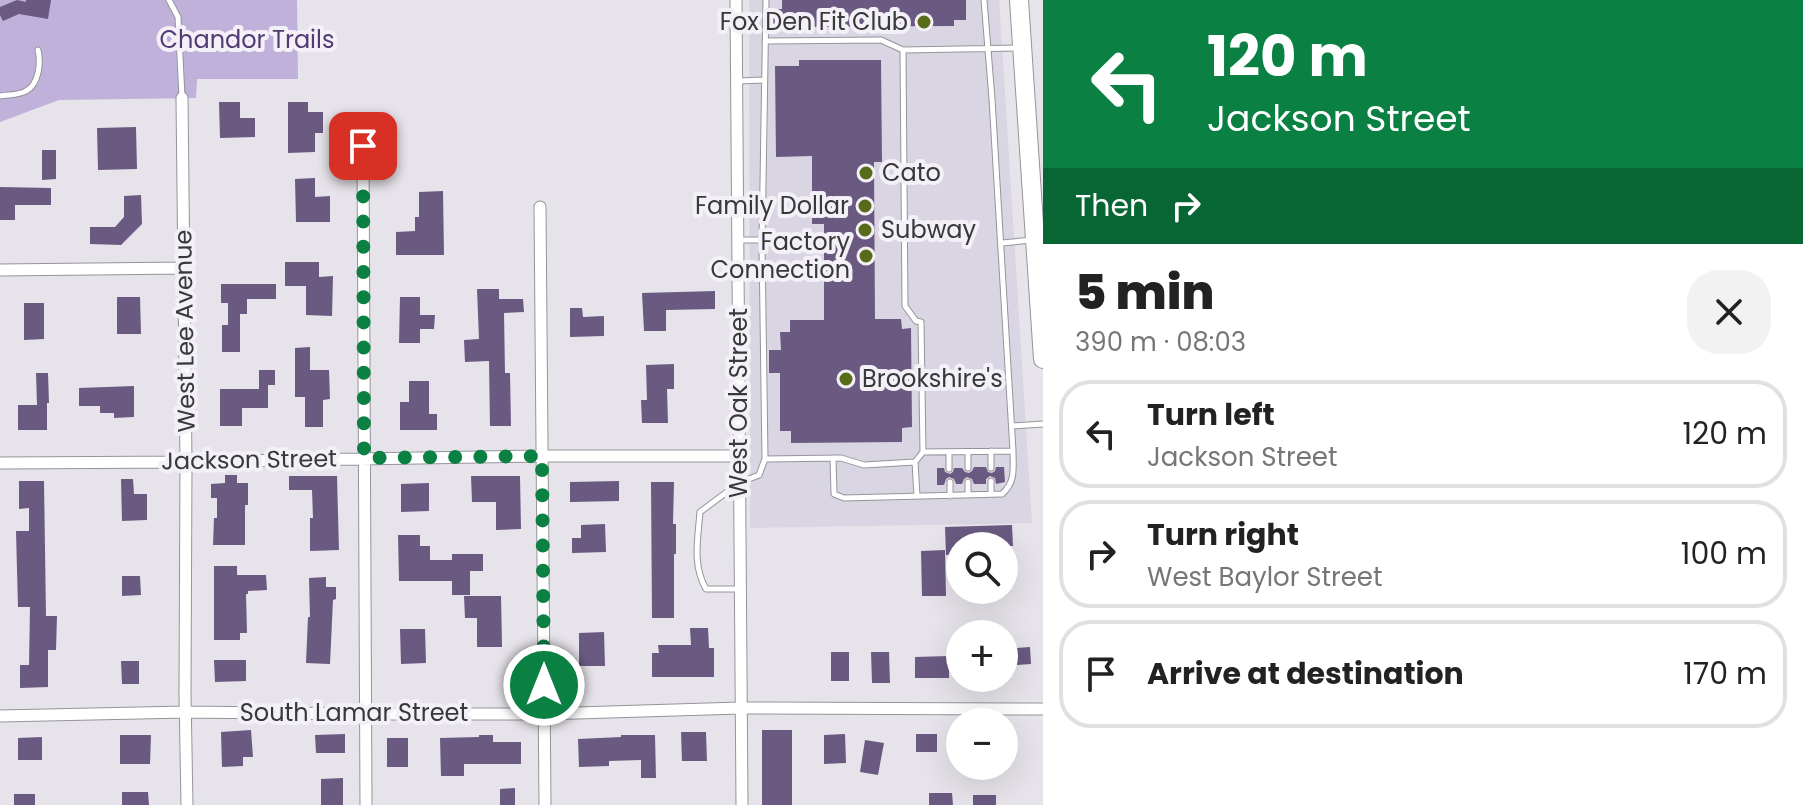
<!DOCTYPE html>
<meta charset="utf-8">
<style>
body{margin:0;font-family:Poppins,sans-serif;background:#f2f2f2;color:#222;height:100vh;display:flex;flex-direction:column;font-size:30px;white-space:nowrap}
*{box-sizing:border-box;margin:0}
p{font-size:26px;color:#767676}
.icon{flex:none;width:44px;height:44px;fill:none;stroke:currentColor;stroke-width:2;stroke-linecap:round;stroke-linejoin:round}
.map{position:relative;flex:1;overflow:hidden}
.drawer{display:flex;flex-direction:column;background:#fff;width:760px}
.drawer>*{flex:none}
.hud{background:#0b8043;color:#fff;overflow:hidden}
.tools{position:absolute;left:946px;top:532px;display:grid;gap:16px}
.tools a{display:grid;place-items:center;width:72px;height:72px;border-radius:50%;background:#fff;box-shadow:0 8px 32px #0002;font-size:40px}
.pin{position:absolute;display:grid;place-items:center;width:68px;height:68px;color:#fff;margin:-34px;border-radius:16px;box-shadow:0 4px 12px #0006}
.me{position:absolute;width:88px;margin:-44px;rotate:0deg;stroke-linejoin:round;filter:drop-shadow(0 0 6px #0008)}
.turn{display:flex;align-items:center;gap:28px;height:168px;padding:0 32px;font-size:36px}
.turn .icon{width:104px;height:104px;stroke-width:2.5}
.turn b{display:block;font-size:56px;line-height:68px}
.then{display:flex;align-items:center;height:76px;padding:0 32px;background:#0003;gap:16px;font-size:30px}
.round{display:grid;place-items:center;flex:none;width:84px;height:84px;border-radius:32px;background:#f2f2f2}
.summary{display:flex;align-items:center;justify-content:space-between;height:136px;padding:0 32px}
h1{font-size:48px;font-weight:800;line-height:60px}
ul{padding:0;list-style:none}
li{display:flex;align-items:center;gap:24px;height:108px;margin:0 16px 12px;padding:0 16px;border:4px solid #e0e0e0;border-radius:32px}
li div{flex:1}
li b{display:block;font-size:30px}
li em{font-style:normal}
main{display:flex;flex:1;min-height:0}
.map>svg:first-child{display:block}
</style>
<main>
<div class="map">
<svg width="1043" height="805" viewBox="0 0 1043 805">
<rect width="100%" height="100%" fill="#e6e3ea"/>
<path fill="#dad5e3" d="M749,0H999L1032,523L750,528Z"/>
<path fill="#c0b1da" d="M0,0H297L298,79H197L196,98L59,100L0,122Z"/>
<path fill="#6a5a82" d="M17,0L26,2V0H51L48,19L19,14L3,21L0,15V7Z
M782,0H966V20H954V26L773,27V9H782Z
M799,60H881L882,162H874L875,319H901L902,329L911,328L912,427L902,428V442L791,443V431H780V373H769V350H781L780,332H790V320H824V224H812V156L776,157L775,66H799Z
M219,102H240V118H255V137L220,138Z
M288,102H308V112H323V133H315V152L288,153Z
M136,127L137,169L98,170L97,128Z
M42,150H56V179L42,180Z
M315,178V197L330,196V222H296L295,179Z
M0,187L51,188V205H15V220H0Z
M443,191L444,255H396V232L415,231V217H419V192Z
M141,195L142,224L121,245L90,244V227H115L124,217V196Z
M285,262H319V277L333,276L332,316L306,315V286H285Z
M221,284H276V299H247V314H240V352H222V325H228V303H221Z
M477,289H499V299H523L524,312L504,313L505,373H510L511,426H490L489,361L465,362L464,340L479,339Z
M715,291V309L666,310V331H644L642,293Z
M117,297H140L141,334H117Z
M400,297H420V315H435L434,329H420V343H399Z
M24,303H44V339L24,340Z
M570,308H582L583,317L604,316V336L570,337Z
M310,347V370H329L330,399L323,400V427H305V397H295V348Z
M674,364V389H667L668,423H642L641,400H647L646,365Z
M259,370H275V385H268V408H242V426H220V389H259Z
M36,373H48L49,403H47V430H18V405H37Z
M409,381H429V414H437V430H400V402H409Z
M134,386V417L114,418V413H100V406H79V388Z
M974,467H986L988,472L992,473L995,471L996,467H1004L1005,482L996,484L995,478L990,476L986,479V484H974L972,479L967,477L964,479L962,484H956L954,479L949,477L946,479L944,485H937V468H944L945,472L950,474L953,472L954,468H962L965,472L969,473L972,471Z
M225,475H237V483H248V505H245V545H213L214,518H217V498H211V484L225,483Z
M289,476H337L339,550L310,551V518H313L312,490H289Z
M471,476H520L521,529L496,530V502H472Z
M121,479H133L134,494H147V520L122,521Z
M19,481H44L46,616H57L56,650H48V687L20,688V665H29L30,607H18L16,531H29V508L19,509Z
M619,481V501L570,502V482Z
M651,482H674L673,524H676V554H674V618H652Z
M429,483V511L401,512V484Z
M605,524L606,552L572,553V538H581V525Z
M1012,525L1013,546H960V555H946L945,527Z
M398,535H420V546H430V560H452V554H483V571H470V595H452V581H399Z
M945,550L946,596H922L921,551Z
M214,566H237V575H266L267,590L248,591V594H246L247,633H240V640H214Z
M122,576H140L141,595L122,596Z
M326,577V587H336V599L333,600L330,664L306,663L308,617H310L309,578Z
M464,596H501L502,647H477V618H465Z
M690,628H708L709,648H714V677H652V653H659L658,645H691Z
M400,629H425L426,663L401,664Z
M604,632L605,666H579V633Z
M1030,647L1031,664L1017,665V662L1004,663V651H1016V648Z
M831,652H849V681H831Z
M871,652H889L890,683H872Z
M949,656V678H915V657Z
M214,660H246V681L215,682Z
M121,661H139V684H122Z
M251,730L253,757H243V766L222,767L221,732Z
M762,730H792V805H762Z
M681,732H706L707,761H682Z
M345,734V753H316L315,735Z
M845,734L846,763L824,764V735Z
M916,734H937V752H916Z
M120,735H151L150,764H120Z
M479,735H493V742H521V764H464V776H441L440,738L479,737Z
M621,735H655L656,778H641V760L609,761V766L579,767L578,739L621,737Z
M42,737V760H18V738Z
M387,738H408V767H387Z
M865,740L884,743L878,775L860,772Z
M343,778V805H321V779Z
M515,788V805H500V789Z
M122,792H148L149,805H122Z
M929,793H952L953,805H929Z
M14,794H35V805H14Z
M973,795H996V805H973Z"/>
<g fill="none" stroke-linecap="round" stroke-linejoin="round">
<g stroke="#96949a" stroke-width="7">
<path id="lane" d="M169,0L178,17L182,97
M766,0L762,244L765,459L841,458L864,465L915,462L923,452L1013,451L992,99L984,0
M765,41L881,40L903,50L1018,48
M903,50L905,306L916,321L921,322L923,452
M738,81L764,80
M0,96C7,95 20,95 26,91C39,84 41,63 38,50
M739,240H762
M1002,243L1032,240
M1012,426L1043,424
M991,451V468
M949,452V469
M968,452V468
M833,458L834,494L844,498L1002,494C1016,482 1013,468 1013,451
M915,462L917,496
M991,481V494
M950,482V496
M968,482V495
M739,589H706C692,565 698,538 700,512L739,483L759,475L765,459"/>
</g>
<g stroke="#96949a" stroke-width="13">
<path id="street" d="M736,0L742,805
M182,98L186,462L185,694L187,805
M363,146L366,805
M540,207L545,805
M0,270L184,268
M0,463L186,462L542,456H739
M0,716L185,712L366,714H544L740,708L1043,709"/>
</g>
<g stroke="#96949a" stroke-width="20">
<path id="primary" d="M1019,0L1043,359"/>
</g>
<use href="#lane" stroke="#fff" stroke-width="5"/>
<use href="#street" stroke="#fff" stroke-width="11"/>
<use href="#primary" stroke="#fff" stroke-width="18"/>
</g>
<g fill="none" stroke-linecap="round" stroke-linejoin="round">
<path stroke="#0b8043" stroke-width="14" stroke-dasharray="0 25.2" d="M363,146L364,458L542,456L544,685"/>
</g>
<g fill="#586b19" stroke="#f3f0f7" stroke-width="3">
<circle cx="924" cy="22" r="8"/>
<circle cx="866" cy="173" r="8"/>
<circle cx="865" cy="206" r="8"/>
<circle cx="865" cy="230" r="8"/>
<circle cx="866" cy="256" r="8"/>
<circle cx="846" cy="379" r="8"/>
</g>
<g text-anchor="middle" stroke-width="8" stroke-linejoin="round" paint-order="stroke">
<g font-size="24" fill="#39383a" stroke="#f3f0f7" text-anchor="end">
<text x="908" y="30">Fox Den Fit Club</text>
<text x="882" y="181" text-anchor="start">Cato</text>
<text x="849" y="214">Family Dollar</text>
<text x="881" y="238" text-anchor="start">Subway</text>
<text x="850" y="250">Factory<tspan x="850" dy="28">Connection</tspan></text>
<text x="862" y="387" text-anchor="start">Brookshire's</text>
</g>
<g font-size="24" fill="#523a72" stroke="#f3f0f7">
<text x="247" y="48">Chandor Trails</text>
</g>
<g font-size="24" fill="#39383a" stroke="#f3f0f7">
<text transform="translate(185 331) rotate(-91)" y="8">West Lee Avenue</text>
<text transform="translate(739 403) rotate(-90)" y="8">West Oak Street</text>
<text transform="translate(249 460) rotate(-1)" y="8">Jackson Street</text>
<text x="354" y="721">South Lamar Street</text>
</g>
</g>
</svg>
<div class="tools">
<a><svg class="icon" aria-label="search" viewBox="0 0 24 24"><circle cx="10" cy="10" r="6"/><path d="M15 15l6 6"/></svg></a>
<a>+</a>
<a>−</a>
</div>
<div class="pin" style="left:363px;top:146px;background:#d93025"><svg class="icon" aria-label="arrive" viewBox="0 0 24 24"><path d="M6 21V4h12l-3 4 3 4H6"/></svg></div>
<svg class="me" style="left:544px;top:685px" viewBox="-20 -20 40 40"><circle r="17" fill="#0b8043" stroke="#fff" stroke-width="3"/><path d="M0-11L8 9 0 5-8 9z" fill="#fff"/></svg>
</div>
<section class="drawer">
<div class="hud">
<div class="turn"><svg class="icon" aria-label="left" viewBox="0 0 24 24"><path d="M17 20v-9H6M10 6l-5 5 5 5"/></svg><div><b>120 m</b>Jackson Street</div></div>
<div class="then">Then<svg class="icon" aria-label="right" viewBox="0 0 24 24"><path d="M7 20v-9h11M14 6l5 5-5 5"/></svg></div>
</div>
<div class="summary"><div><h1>5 min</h1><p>390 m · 08:03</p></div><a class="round"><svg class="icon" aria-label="close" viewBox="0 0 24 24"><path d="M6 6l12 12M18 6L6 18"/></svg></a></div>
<ul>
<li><svg class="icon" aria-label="left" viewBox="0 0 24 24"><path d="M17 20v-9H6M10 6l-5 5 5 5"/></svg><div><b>Turn left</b><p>Jackson Street</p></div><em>120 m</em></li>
<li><svg class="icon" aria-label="right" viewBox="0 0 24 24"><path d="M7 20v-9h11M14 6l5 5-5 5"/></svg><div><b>Turn right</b><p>West Baylor Street</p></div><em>100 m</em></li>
<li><svg class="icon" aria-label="arrive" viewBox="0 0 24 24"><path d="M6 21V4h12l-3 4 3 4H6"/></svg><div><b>Arrive at destination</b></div><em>170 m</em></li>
</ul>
</section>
</main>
